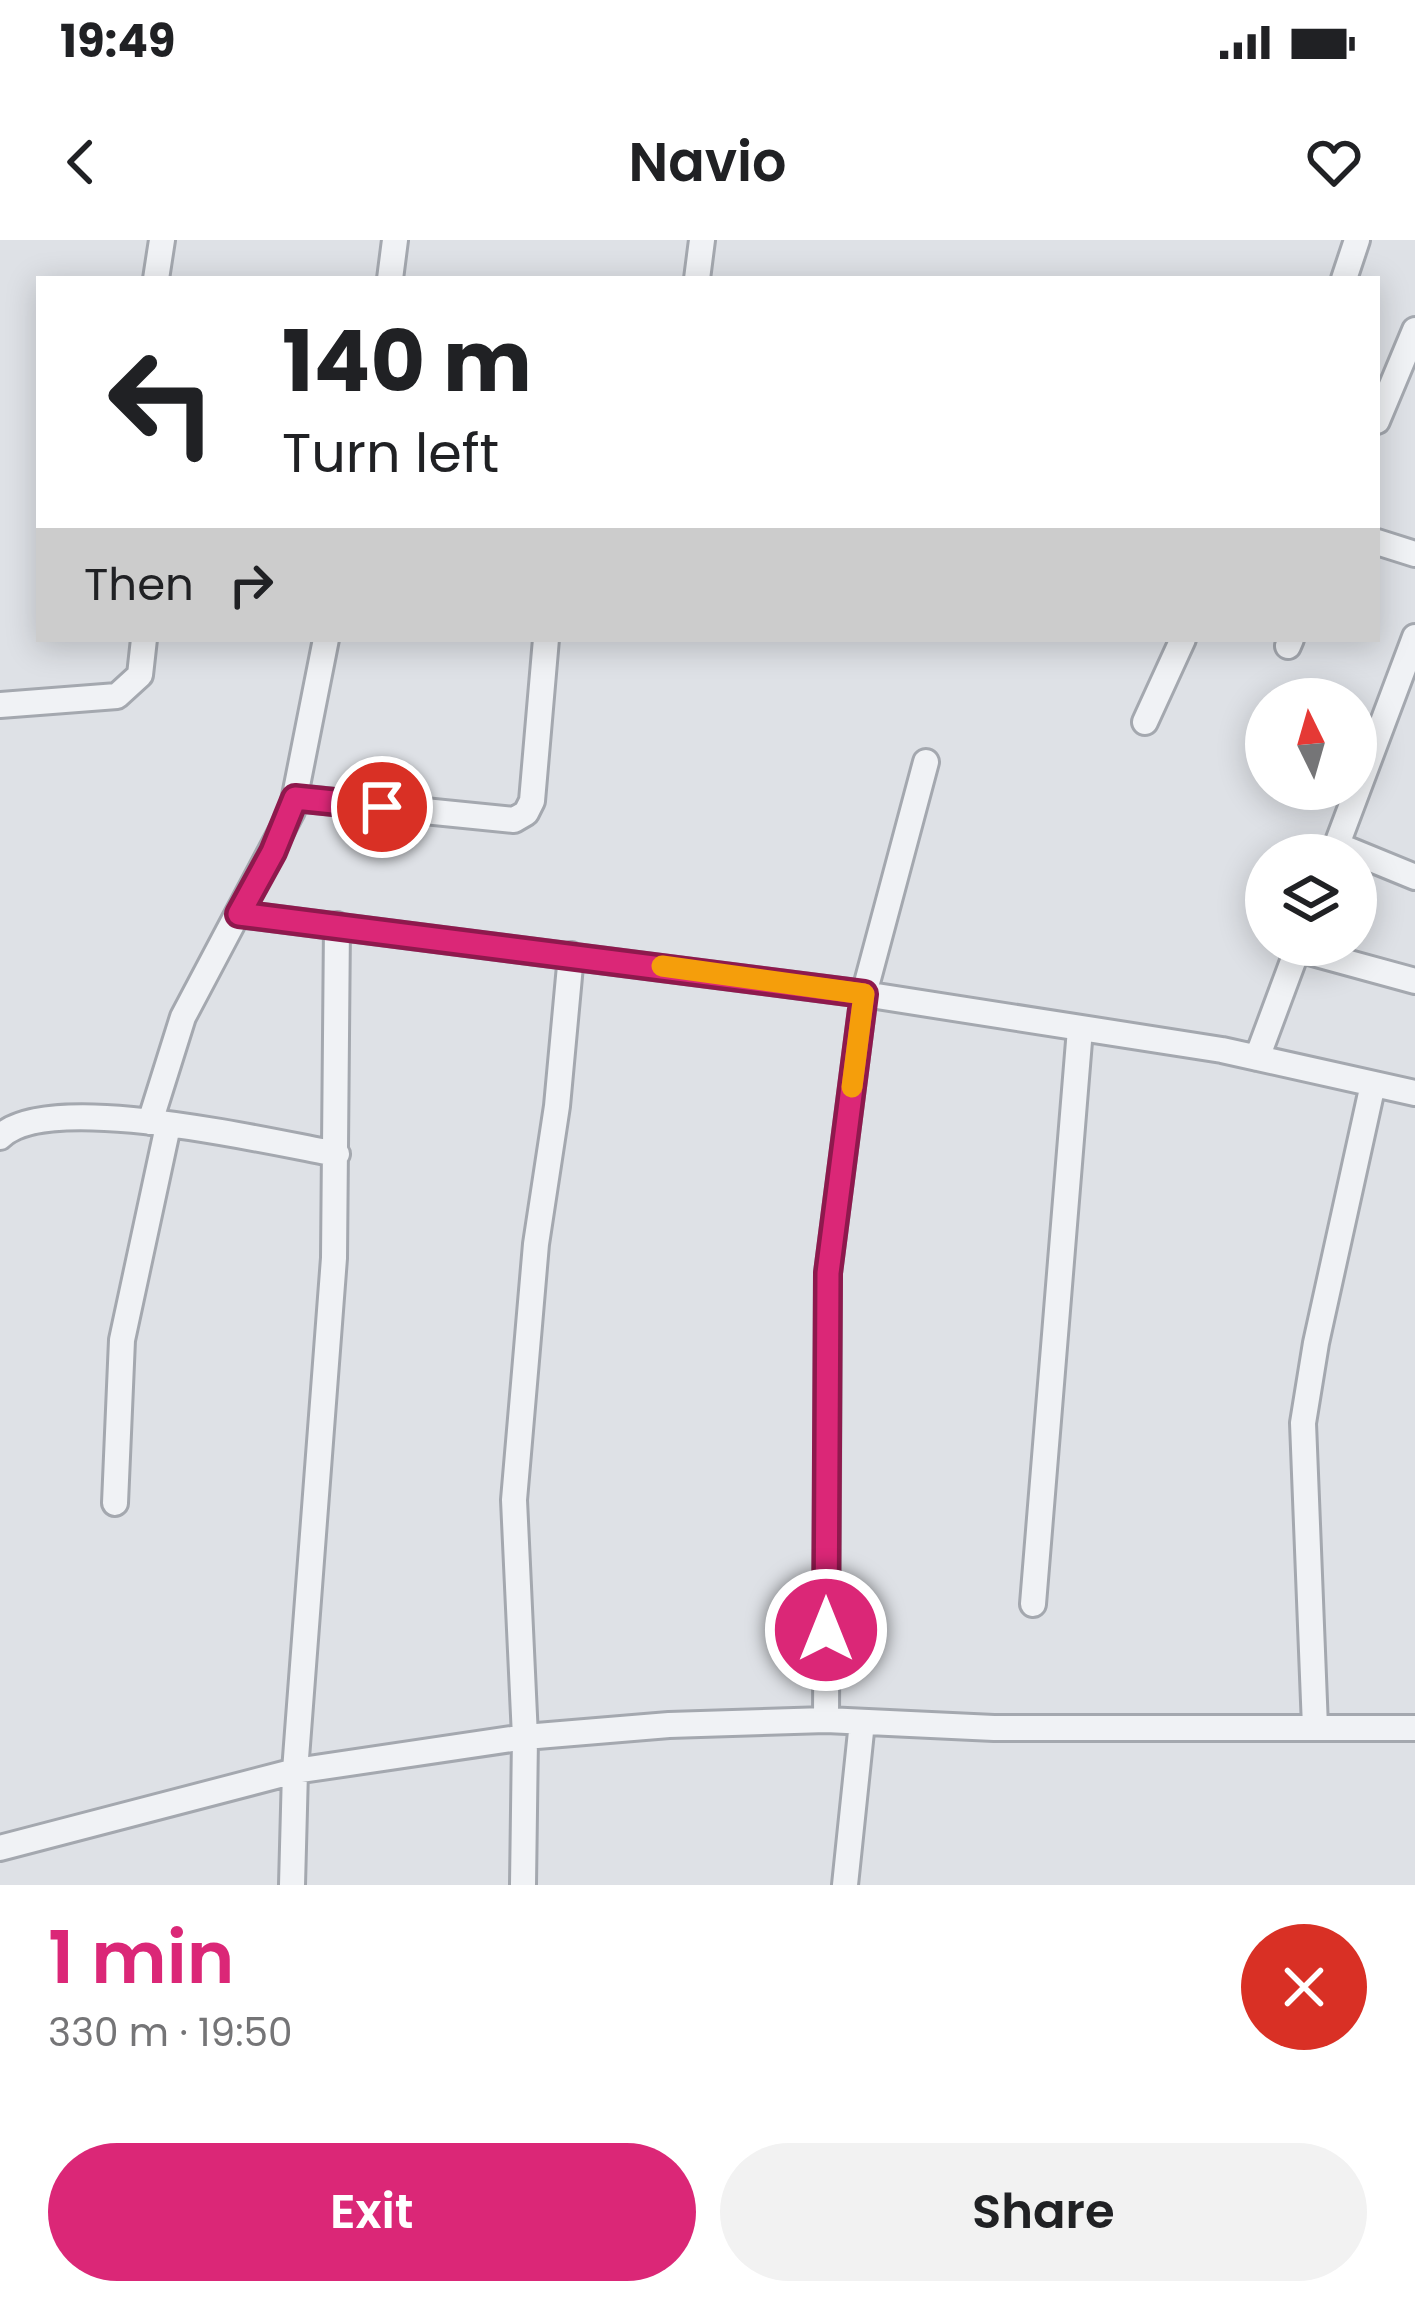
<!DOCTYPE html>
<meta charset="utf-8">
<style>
body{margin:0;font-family:Poppins,sans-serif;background:#f2f2f2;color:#202124;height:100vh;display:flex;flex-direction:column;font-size:45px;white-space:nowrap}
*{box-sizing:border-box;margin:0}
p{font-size:39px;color:#757577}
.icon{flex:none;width:66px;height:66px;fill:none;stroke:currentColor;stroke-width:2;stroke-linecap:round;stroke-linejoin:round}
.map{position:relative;height:1645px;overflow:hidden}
.panel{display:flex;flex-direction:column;background:#fff;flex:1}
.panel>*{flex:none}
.banner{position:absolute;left:36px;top:36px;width:1344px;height:366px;border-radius:0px;box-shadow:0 6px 30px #0003;background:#fff;color:#202124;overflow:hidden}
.needle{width:78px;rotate:355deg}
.controls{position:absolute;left:1245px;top:438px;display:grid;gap:24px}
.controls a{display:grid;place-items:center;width:132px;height:132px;border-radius:50%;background:#fff;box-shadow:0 6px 30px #0003;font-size:60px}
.pin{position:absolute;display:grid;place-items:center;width:102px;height:102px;color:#fff;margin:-51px;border:6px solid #fff;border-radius:50%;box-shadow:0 3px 12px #0007}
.me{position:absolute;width:132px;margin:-66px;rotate:0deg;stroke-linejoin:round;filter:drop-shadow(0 0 9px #0008)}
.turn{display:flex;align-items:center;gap:42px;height:252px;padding:0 48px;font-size:54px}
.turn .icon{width:156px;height:156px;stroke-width:2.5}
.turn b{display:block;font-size:84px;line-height:102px}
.then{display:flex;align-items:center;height:114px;padding:0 48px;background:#0003;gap:24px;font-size:45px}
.round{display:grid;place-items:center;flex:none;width:126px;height:126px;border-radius:63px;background:#f2f2f2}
.overview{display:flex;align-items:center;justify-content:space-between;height:204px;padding:0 48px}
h1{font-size:72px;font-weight:600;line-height:90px;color:#db2777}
.cta{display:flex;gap:24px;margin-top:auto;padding:24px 48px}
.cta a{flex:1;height:138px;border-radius:72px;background:#db2777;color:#fff;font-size:48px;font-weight:600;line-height:138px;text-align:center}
.cta a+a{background:#f2f2f2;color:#202124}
.status{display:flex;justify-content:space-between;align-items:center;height:84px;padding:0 60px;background:#fff;direction:ltr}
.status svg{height:33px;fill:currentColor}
header{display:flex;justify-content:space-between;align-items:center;height:156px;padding:0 48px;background:#fff;font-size:54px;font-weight:600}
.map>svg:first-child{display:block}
</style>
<div class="status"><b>19:49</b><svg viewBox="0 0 49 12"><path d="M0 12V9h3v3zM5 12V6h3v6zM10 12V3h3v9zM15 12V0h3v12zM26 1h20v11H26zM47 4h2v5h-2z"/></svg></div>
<header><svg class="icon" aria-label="back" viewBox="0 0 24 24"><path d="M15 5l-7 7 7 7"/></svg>Navio<svg class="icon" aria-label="heart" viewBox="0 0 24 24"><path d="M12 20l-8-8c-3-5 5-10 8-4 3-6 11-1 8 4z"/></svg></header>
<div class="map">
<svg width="1415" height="1645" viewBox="0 0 1415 1645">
<rect width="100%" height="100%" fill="#dee1e6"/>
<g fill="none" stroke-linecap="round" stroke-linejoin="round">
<g stroke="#a4a8af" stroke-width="30">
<path id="minor" d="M156,39L162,0
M390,39L395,0
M697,39L702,0
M1344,39L1357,0
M1377,181L1415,90
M1377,302L1415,314
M1288,406L1291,399
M0,465L117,456L140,435L144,399
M1145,482L1183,399
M295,558L514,580L526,573L532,561L546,399
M1337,605L1415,637
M1333,615L1415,397
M239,674L864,754L1222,810L1415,853
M1298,709L1415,741
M1257,818L1299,705
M150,882L183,777L292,571L326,399
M0,897C48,849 269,902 337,914
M115,1263L122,1100L168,886
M1033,1364L1080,789
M826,1480L828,1033L864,754L926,522
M1315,1487L1303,1183L1316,1103L1373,844
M0,1608L295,1531L525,1497L669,1485L826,1480L994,1488H1415
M292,1645L295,1531L334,1018L337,685
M523,1645L525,1497L514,1260L536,1004L557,866L571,715
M845,1645L862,1482"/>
</g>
<use href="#minor" stroke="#f0f2f5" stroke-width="24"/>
</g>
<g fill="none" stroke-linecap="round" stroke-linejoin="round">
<g stroke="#8e194d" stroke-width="30">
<path id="route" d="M382,567L295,558L273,612L239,674L864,754L828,1033L826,1390"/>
</g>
<use href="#route" stroke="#db2777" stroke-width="21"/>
<path stroke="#f59e0b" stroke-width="21" d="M662,726L864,754L852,847"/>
</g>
</svg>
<div class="controls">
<a><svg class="needle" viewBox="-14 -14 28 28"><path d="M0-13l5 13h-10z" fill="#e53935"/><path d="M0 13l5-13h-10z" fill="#757577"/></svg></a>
<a><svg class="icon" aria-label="layers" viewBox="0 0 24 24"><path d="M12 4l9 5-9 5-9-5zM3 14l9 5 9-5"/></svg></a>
</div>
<div class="pin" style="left:382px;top:567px;background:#d93025"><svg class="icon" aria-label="arrive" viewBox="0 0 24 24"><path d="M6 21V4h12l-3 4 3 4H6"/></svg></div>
<svg class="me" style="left:826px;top:1390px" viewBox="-20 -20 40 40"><circle r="17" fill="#db2777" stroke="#fff" stroke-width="3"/><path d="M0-11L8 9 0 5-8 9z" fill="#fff"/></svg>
<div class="banner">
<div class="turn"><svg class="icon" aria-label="left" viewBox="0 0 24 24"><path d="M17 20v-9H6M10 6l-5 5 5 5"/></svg><div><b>140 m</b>Turn left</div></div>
<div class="then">Then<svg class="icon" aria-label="right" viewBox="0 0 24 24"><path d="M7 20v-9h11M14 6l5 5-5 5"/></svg></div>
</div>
</div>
<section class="panel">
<div class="overview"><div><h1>1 min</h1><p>330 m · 19:50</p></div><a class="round" style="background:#d93025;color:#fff"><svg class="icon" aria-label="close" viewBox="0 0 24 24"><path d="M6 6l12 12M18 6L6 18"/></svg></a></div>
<div class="cta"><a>Exit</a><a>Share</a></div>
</section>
